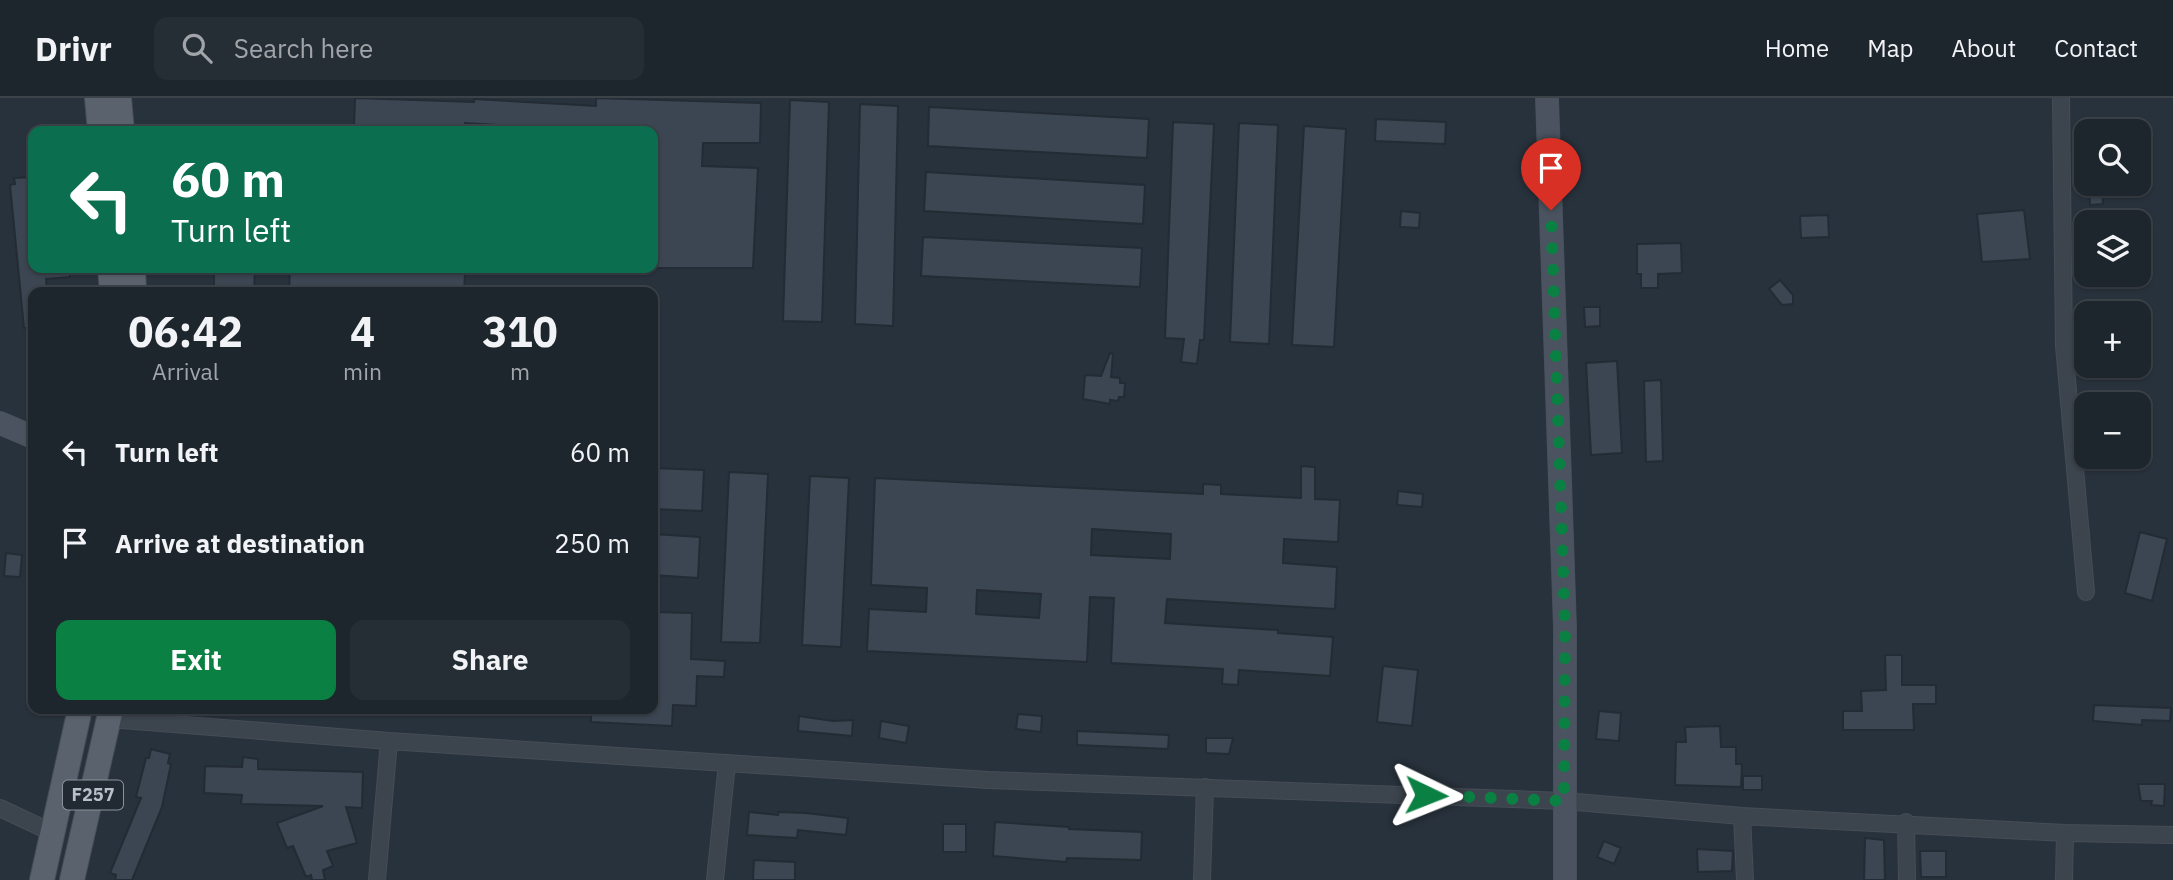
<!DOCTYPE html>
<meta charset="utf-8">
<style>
body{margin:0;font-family:"IBM Plex Sans",sans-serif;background:#262e35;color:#f1f3f6;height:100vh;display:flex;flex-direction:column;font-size:26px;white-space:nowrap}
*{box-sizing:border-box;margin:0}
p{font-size:23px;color:#a1a5aa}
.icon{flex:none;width:38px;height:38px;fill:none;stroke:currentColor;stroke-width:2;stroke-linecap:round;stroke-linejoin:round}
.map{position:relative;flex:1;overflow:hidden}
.details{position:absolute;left:28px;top:189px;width:630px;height:427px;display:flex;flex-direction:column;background:#1e262d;border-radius:14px;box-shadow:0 2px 5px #0004,0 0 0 2px #3c4349}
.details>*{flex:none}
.guide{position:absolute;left:28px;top:28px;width:630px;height:147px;border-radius:14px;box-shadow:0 2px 5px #0004,0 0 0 2px #3c4349;background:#0b6e4f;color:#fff;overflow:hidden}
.controls{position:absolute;left:2074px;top:21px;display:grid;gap:14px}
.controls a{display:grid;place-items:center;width:77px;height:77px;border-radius:14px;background:#1e262d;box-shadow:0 2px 5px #0004,0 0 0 2px #3c4349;font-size:35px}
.pin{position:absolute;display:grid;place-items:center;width:60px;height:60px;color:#fff;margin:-72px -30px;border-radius:50% 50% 50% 0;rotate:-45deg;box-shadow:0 0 7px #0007}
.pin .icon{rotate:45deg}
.me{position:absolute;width:77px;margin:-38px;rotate:92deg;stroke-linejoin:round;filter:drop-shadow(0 0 5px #0008)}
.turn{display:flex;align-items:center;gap:24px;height:147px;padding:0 28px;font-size:32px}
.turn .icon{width:91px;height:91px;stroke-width:2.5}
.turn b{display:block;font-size:49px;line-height:60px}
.eta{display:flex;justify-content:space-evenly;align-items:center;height:119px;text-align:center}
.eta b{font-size:42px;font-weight:800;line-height:49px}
.button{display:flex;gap:14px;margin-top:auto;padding:14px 28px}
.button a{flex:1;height:80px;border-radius:14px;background:#0b8043;color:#fff;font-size:28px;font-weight:800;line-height:80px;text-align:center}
.button a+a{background:#262e35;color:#f1f3f6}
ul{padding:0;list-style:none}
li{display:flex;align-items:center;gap:21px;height:91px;padding:0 28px}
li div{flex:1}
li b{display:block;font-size:26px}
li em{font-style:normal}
header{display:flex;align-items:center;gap:42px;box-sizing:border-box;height:98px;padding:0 35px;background:#1e262d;border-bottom:2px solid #3c4349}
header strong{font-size:33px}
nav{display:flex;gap:38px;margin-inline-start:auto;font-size:24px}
.search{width:490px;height:63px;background:#262e35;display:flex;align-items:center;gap:18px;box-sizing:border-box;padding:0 24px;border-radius:14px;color:#a1a5aa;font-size:26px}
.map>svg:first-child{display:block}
</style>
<header>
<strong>Drivr</strong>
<div class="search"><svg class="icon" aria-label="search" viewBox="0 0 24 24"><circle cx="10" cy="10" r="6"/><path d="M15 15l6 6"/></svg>Search here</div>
<nav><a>Home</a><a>Map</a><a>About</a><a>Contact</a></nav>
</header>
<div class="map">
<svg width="2173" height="782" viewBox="0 0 2173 782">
<rect width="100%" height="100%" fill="#28323c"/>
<path fill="#3b4652" stroke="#232b34" stroke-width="2" fill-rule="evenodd" d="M355,0L474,4V1L596,8V0L761,5L760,45H703L702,68L758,70L753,170H653V33H593L465,25V33L354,29Z
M790,2L829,4L822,224L783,223Z
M860,6L898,8L893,228L855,226Z
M929,9L1149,21L1147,60L928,48Z
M1376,21L1446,24L1445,46L1375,43Z
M1173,24L1214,26L1204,242H1200L1197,266L1181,264L1184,241L1165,240Z
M1239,25L1278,27L1269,246L1230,244Z
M1304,28L1346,31L1334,249L1292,247Z
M926,74L1145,87L1143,126L924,113Z
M33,79V93H28L33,170H70V179L46,181L47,194H33V230H24L10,87L15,86L14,80Z
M2102,89L2103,106L2090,107L2089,90Z
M2024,112L2030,161L1982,164L1977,116Z
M1401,113L1420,115L1419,130L1400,129Z
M1828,117L1829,139L1801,140L1800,118Z
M923,139L1142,150L1140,189L921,178Z
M1681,145L1682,175L1658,176V190H1641V176H1637V146Z
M214,170H255L254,194H214Z
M290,170H372L465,176L464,194H289Z
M1780,182L1793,197V206L1782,207L1769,191Z
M1584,209H1600V228L1585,229Z
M1110,255L1113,256L1111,279L1120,280V285H1125L1124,299H1119L1118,303L1110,302V306L1083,301L1085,277L1101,278Z
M1617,263L1622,355L1591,357L1586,265Z
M1661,282L1663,363L1646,364L1644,283Z
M1301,368L1315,369V401L1340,402L1338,444L1284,441L1283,465L1337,469L1335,511L1167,501L1165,525L1278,532V535L1333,539L1330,578L1239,572L1238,587L1222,586L1223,571L1111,565L1114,500L1090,499L1087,564L867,553L869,511L926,514L927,490L871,487L875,380L1203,396V386L1221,387V396L1301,400ZM1092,431L1171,436L1170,461L1091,457ZM977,492L1041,496L1039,520L976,516Z
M653,370L704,372L702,413L653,411Z
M729,374L768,376L760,545L721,544Z
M810,378L849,380L841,549L802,547Z
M1398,393L1423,396L1422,409L1397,407Z
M2140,434L2167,441L2152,503L2125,495Z
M653,436L700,439L698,480L653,477Z
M6,455L22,457L20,479L4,478Z
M655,514L692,515L691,561L725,563L724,579L697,578L696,608L673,607L672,628L591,624V611L653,612Z
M1885,557H1902V587H1936V606H1913L1914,632H1843V613H1862L1861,593L1886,592Z
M1383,568L1418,572L1412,628L1377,624Z
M2094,607L2171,610L2170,623L2142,622V627L2093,623Z
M1599,613L1621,615L1619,643L1596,641Z
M1018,616L1042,618L1041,634L1016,631Z
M799,618L833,623L853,622L852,638L798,633Z
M881,623L909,628L906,645L879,640Z
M1720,628L1721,649H1736V666H1742L1741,689L1675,687L1676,644H1686L1685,629Z
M1077,633L1169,637L1168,651L1077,647Z
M1206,640H1233L1229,656L1206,655Z
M151,651L170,656L168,665L171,666L162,709L132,782H115L116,777L110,775L141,700L136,699L146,660H149Z
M243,659L258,661V671L363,674L362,710L346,709L357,745L327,753L333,768L323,772L325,782H312L311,777L306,779L293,748L287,750L277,725L323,708L241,706L242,697L204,695L205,668L242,669Z
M1743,678H1762V692H1743Z
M2138,686H2165L2164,708L2151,707L2152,703H2141Z
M749,714L778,717V714L806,715L848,720L846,737L798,732L797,740L747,737Z
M995,724L1069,729V731L1142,734L1141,762L1067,760L1066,764L993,758Z
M943,726H966V754H943Z
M1865,740L1884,742L1885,782H1864Z
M1604,743L1621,750L1614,766L1597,759Z
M1697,751L1733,753L1732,773L1698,774Z
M1920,753H1946V779H1921Z
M754,762L795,764V782H753Z"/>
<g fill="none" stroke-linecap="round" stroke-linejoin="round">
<g stroke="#454d56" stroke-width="18">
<path id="street" d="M2061,0L2064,248L2086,494
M109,621L389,643L988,682L1564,703L1742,718L2065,735L2173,737
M0,710L53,735
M1742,718L1745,782
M1906,724L1907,782
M377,782L389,643
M715,782L727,665
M1202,782L1205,689
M2064,782L2065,735"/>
</g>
<g stroke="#454d56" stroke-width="24">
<path id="secondary" d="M1547,0L1565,530V782
M0,325L33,339"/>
</g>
<g stroke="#454d56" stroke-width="26">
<path id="primary" d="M97,0L100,33
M119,0L122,33
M110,170L112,194
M133,170L134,194
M42,782L80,611
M72,782L111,611"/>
</g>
<use href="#street" stroke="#3c444d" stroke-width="16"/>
<use href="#secondary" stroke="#4a535f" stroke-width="23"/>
<use href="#primary" stroke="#5a636d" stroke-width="24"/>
</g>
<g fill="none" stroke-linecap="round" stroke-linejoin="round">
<path stroke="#0b8043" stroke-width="12" stroke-dasharray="0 21.6" d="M1426,697L1564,703L1565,530L1551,112"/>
</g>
<g text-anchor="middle" stroke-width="7" stroke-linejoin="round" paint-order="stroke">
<rect fill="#212932" stroke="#8b929b" stroke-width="2" x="63" y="682.5" width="60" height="29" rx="5"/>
<g font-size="18" font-weight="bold" fill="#b8bfc8">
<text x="93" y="703">F257</text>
</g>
</g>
</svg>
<div class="controls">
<a><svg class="icon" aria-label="search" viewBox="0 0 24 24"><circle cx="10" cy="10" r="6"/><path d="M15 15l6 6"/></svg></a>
<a><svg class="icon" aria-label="layers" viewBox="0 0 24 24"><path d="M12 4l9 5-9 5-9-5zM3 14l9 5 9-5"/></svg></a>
<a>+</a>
<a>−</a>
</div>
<div class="pin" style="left:1551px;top:112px;background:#d93025"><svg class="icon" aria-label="arrive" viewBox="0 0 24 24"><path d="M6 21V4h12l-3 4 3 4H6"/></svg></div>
<svg class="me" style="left:1426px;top:697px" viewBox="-20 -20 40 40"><path d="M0-17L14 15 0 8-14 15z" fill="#0b8043" stroke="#fff" stroke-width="4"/></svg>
<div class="guide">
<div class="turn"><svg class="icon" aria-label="left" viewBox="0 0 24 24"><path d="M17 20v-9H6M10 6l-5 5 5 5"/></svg><div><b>60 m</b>Turn left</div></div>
</div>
<section class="details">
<div class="eta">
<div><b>06:42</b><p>Arrival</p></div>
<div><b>4</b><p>min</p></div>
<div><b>310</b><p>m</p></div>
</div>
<ul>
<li><svg class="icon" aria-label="left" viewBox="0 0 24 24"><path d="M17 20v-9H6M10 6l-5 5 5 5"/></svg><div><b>Turn left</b></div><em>60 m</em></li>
<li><svg class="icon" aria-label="arrive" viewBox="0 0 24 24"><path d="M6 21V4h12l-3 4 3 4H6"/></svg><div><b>Arrive at destination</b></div><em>250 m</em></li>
</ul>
<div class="button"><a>Exit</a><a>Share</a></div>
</section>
</div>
